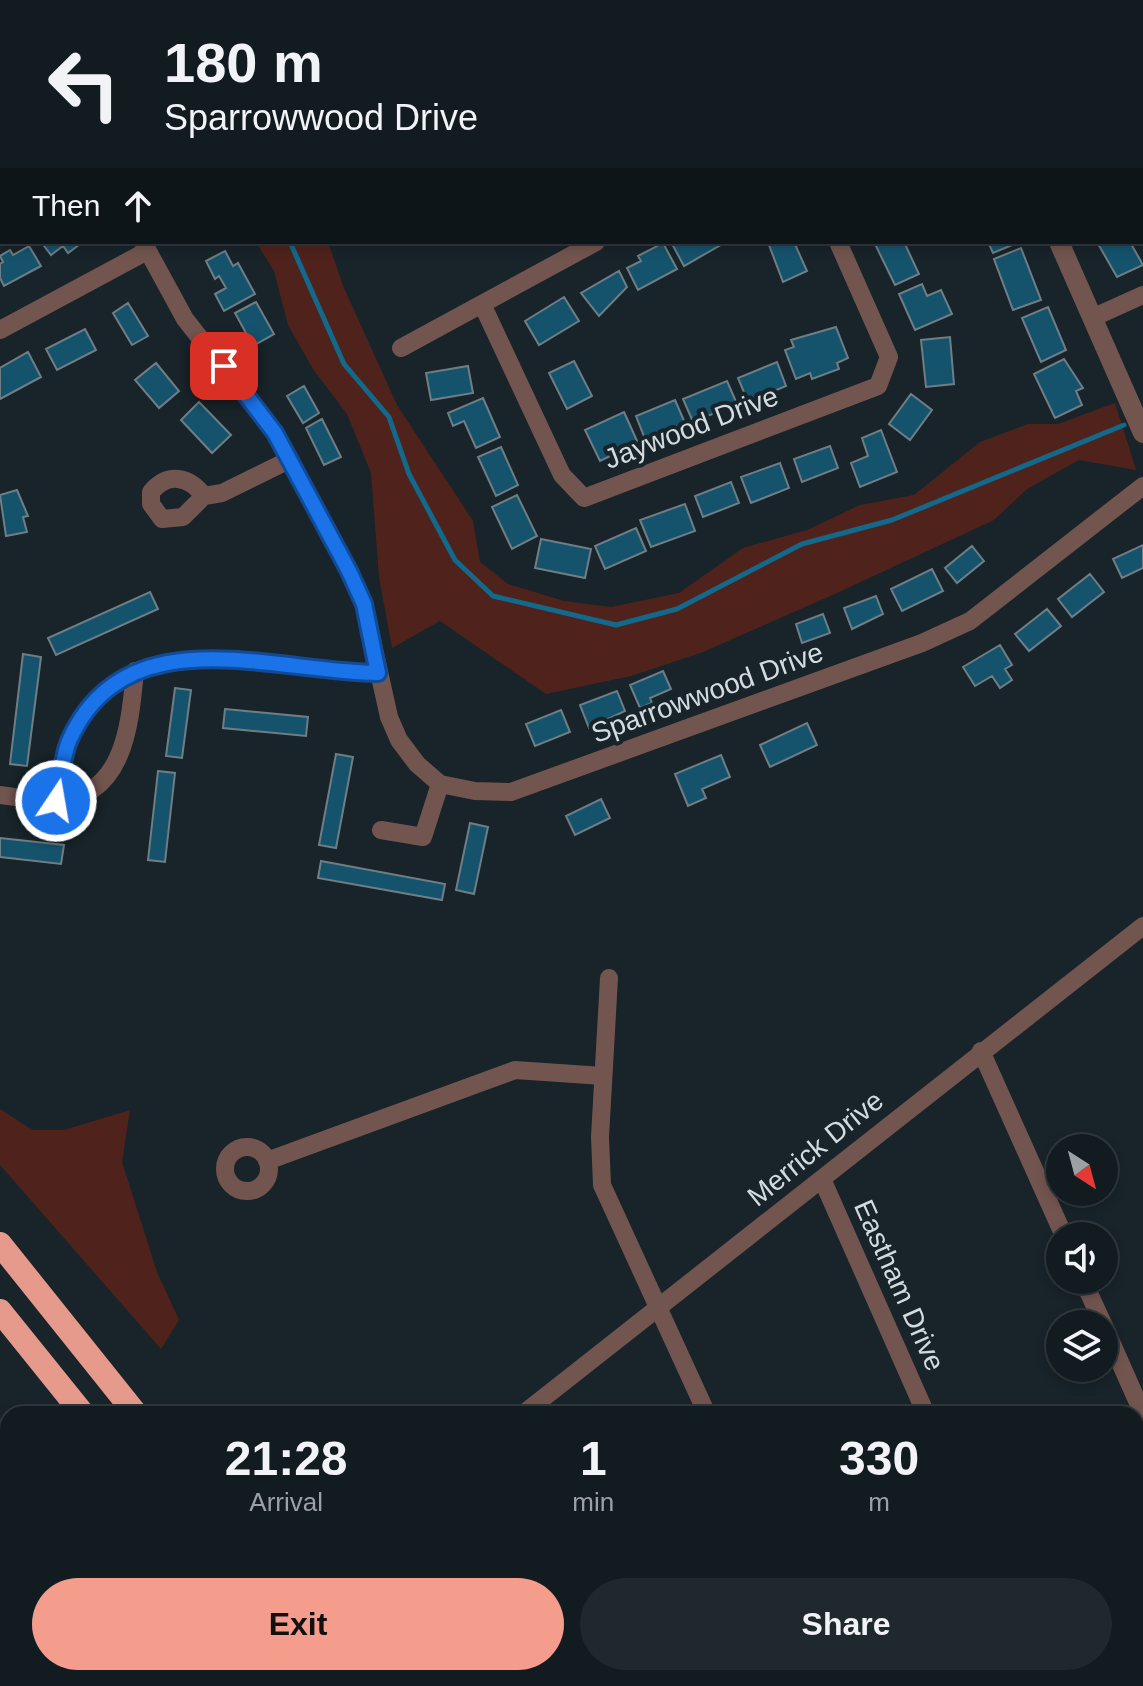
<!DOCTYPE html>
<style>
body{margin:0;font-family:Arial,sans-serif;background:#1f282d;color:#f1f3f6;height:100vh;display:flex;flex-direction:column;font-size:30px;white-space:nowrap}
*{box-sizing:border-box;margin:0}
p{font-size:26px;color:#9ca1a5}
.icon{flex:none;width:44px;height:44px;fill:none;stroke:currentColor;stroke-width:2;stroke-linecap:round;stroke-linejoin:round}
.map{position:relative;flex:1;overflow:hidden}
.side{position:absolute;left:0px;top:1406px;width:1144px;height:280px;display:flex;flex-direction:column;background:#121b20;border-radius:24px 24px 0 0;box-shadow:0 4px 12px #0003,0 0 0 2px #31393e}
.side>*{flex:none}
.hud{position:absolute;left:0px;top:0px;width:1144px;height:244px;box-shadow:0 4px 12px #0003,0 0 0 2px #31393e;background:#121b20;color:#f1f3f6;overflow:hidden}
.needle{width:52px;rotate:144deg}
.buttons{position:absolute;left:1046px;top:1134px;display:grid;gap:16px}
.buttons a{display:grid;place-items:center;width:72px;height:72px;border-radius:50%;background:#121b20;box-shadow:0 4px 12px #0003,0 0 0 2px #31393e;font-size:40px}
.pin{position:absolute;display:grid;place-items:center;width:68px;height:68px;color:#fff;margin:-34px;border-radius:16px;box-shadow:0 4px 12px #0006}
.me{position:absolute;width:88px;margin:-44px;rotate:12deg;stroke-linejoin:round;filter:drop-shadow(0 0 6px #0008)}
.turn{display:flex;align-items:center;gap:28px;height:168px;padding:0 32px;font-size:36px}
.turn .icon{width:104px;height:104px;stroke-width:2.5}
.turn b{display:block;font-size:56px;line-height:68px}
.then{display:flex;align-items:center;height:76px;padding:0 32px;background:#0003;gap:16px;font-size:30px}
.eta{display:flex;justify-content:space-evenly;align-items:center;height:136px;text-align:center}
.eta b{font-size:48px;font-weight:700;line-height:56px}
.cta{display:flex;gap:16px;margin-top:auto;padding:16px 32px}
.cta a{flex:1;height:92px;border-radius:48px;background:#f49d8c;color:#111;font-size:32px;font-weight:700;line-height:92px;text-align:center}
.cta a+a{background:#1f282d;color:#f1f3f6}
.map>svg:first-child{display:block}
</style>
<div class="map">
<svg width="1143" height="1686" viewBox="0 0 1143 1686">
<rect width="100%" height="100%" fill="#18242a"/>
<path fill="#4f231b" d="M256,242H328L344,288L397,405L473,521L480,562L508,584L564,601L611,607L679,593L743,548L807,530L860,505L914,495L980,442L1028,424H1058L1115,403L1136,470L1079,460L1027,489L994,520L837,593L703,652L631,676L546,694L440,621L392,648L379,577L371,473L347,414L313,369L288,325L274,271Z
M0,1109L32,1130H64L130,1110L122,1162L157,1272L179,1320L161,1349L0,1165Z"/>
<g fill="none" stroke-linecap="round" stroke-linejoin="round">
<path stroke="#12698b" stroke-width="5" d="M0,161L2,162
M290,242L344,364L389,417L409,474L455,560L493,596L616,625L677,609L802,544L892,520L1124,425"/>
</g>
<path fill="#15536d" stroke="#6f7e85" stroke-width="2" d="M41,242H83L68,253L63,246L51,255Z
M671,242H726L684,266Z
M776,242H794L807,271L783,282L769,245Z
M874,242H904L919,274L895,285Z
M988,242H1016L1017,243L993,253Z
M1097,242H1130L1143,265L1117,277Z
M663,243L677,269L638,290L627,268L641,261L638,256Z
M29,246L41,266L4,286L0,278V264L3,262L0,256L10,250L13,255Z
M1021,248L1041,300L1013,310L994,259Z
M225,251L233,266L238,263L255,294L224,311L215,294L226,288L219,276L215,279L206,261Z
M619,271L627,287L599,316L581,293Z
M922,284L927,296L941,290L952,314L915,330L899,294Z
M564,297L579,321L539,345L525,321Z
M256,302L274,334L253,346L235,313Z
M128,303L148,336L132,345L113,313Z
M1048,307L1066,350L1041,362L1022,318Z
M836,327L848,358L837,363L839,369L812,379L810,373L796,379L785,350L794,347L791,340Z
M85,329L96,350L57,370L46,349Z
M950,337L954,384L926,387L921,340Z
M28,352L41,377L0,399V368Z
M1064,359L1083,388L1076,391L1082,405L1055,418L1034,374Z
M574,361L592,396L567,409L549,373Z
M777,362L786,386L748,402L738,378Z
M156,363L179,391L159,408L135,380Z
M468,366L473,393L431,400L426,373Z
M727,381L737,404L693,422L683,399Z
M304,386L319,413L303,423L287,396Z
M911,394L932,410L910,440L889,424Z
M483,398L500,437L476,448L464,421L453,426L448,413Z
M675,400L685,423L645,439L636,416Z
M199,402L231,435L212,453L181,420Z
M624,412L638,443L600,461L585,430Z
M322,419L341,457L324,465L306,428Z
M881,430L897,472L860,487L851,463L868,456L862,438Z
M830,446L838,468L802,482L794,459Z
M501,447L518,485L496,496L478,457Z
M780,463L789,488L751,503L741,477Z
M731,482L739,503L703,517L695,496Z
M17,490L28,516L23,517L27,532L6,536L0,495Z
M517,495L537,536L512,549L492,507Z
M685,504L695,531L651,547L640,520Z
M636,528L646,551L605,569L595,546Z
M541,539L591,549L585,578L535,568Z
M1143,545V568L1122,578L1113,559Z
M972,546L984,561L957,583L945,568Z
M932,569L943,591L902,611L891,589Z
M1090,574L1104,592L1072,617L1058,599Z
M150,592L158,609L56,655L48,638Z
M876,596L883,614L852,629L844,608Z
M1047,609L1061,626L1029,651L1015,634Z
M823,614L830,633L802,643L796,624Z
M1000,645L1012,665L1005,669L1012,680L1000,688L992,676L975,686L963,667Z
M23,654L41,657L27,766L10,764Z
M663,671L671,689L650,698L652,703L640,708L630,685Z
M175,688L191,690L182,758L166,756Z
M617,691L625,711L589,728L580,705Z
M225,709L308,717L306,736L223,728Z
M561,710L570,732L535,746L526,724Z
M807,723L817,745L770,767L760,745Z
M336,754L353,757L336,848L319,845Z
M721,755L730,777L702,789L706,798L688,806L675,774Z
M158,771L175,773L165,862L148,860Z
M601,799L610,818L575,835L566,816Z
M470,823L488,827L474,894L456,890Z
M0,838L64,845L61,864L0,857Z
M321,861L445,884L442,900L318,878Z"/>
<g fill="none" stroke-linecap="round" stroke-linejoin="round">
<path stroke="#73554f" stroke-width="18" d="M115,0V2
M459,2L462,0
M1142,90L1143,89
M143,242L185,319L275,433L349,571L364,604L389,717L399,740L417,764L440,784L475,791L511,792L922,643L970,621L1143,486
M482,304L562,475L584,498L878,386L889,357L838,242
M1092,318L1143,295
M0,330L147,251
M401,348L596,242
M204,496L183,517L162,519L151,504V492C168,472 189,476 204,496L222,493L289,460
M0,795C18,797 38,802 56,801C125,797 130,723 135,671
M56,801C60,782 62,759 69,741C125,615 272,671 378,673
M381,830L423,837L440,784
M609,978L600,1137L602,1185L707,1414
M981,1051L1064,1236
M225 1169a22 22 0 1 1 44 0a22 22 0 1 1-44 0Z
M267,1161L515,1070L603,1076
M822,1179L926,1414
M1083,1280L1103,1324
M1104,1326L1143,1414
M523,1414L1143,926
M0,1631L8,1641
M38,1678L46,1686
M823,1678L826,1686
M1044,1678L1048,1686"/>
<path stroke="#73554f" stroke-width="20" d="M968,0V2
M1059,242L1143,433"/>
<path stroke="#e59a8b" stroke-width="24" d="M0,1244L136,1414
M0,1311L83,1414
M294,1678L301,1686
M348,1678L355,1686"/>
</g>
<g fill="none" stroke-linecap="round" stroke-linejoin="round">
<g stroke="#114b97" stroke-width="20">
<path id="route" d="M56,801C60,782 62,759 69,741C125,615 272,672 378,673L364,604L349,571L275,433L224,366"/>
</g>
<use href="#route" stroke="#1a73e8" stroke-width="14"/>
</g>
<g text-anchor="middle" stroke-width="8" stroke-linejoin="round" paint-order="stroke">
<g font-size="28" fill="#d3dbdf" stroke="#18242a">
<text transform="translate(691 427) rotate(-21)" y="10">Jaywood Drive</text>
<text transform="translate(707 692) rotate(-20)" y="10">Sparrowwood Drive</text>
<text transform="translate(815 1148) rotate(-39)" y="10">Merrick Drive</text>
<text transform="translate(900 1285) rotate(66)" y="10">Eastham Drive</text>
</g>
</g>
</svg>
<div class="buttons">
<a><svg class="needle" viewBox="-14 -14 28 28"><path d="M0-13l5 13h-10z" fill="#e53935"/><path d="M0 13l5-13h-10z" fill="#9ca1a5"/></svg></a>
<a><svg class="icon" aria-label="sound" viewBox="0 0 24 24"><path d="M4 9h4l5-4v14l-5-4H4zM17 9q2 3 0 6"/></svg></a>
<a><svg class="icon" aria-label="layers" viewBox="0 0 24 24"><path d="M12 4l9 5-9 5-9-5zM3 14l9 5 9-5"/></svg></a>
</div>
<div class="pin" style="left:224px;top:366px;background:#d93025"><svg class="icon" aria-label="arrive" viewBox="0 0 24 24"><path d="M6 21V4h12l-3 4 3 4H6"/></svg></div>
<svg class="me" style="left:56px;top:801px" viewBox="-20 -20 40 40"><circle r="17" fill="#1a73e8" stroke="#fff" stroke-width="3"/><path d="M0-11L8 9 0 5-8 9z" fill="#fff"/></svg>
<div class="hud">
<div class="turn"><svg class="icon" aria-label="left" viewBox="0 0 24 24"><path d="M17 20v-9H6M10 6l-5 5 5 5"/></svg><div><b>180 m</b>Sparrowwood Drive</div></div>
<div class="then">Then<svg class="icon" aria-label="ahead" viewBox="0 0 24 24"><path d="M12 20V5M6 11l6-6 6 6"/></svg></div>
</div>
<section class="side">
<div class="eta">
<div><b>21:28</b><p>Arrival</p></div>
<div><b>1</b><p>min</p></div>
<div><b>330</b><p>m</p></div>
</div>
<div class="cta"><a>Exit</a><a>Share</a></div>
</section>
</div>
